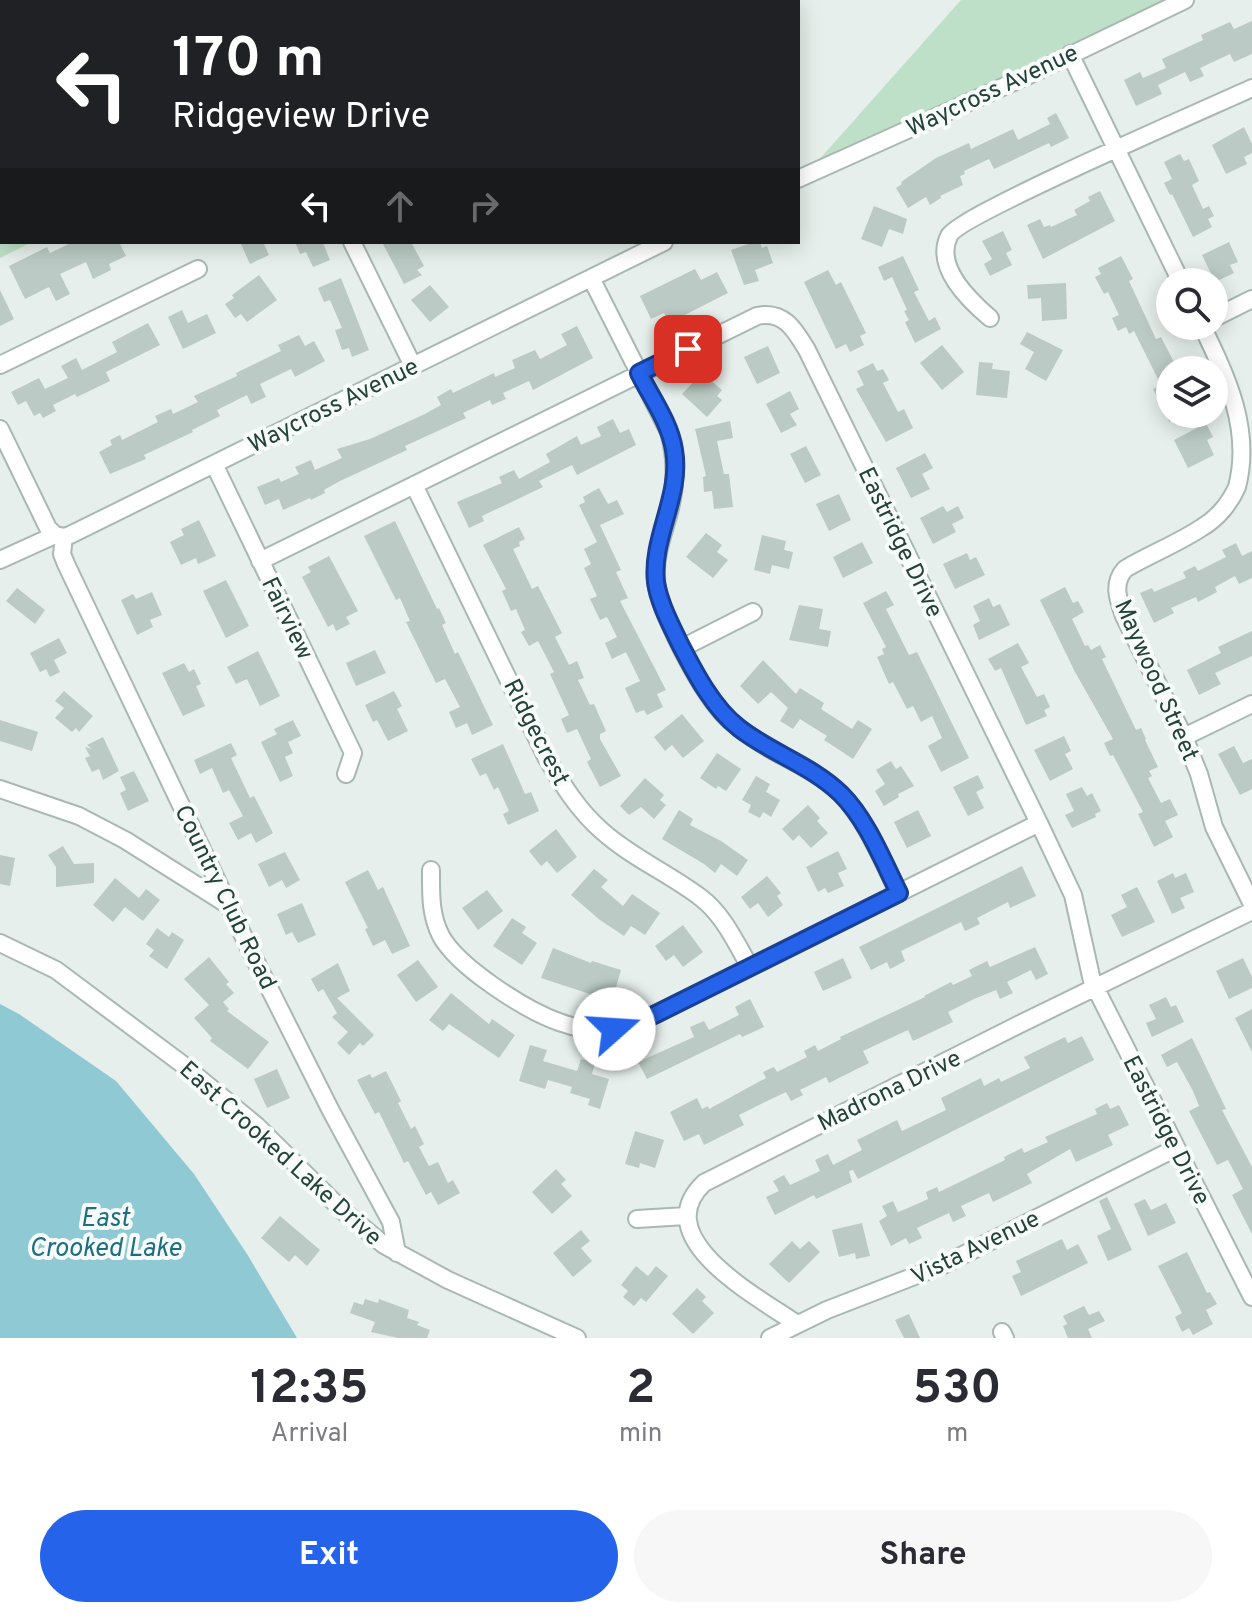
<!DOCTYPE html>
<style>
body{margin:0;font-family:Overpass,sans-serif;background:#f7f7f7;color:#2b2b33;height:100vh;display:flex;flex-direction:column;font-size:30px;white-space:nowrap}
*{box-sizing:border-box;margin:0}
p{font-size:26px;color:#7c7c81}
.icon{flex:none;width:44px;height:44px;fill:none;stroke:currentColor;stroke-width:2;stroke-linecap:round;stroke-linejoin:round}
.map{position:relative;height:1338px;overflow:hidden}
.panel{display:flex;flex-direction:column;background:#fff;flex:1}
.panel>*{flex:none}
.guide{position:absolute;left:0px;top:0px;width:800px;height:244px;box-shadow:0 4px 20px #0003;background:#202124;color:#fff;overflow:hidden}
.tools{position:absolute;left:1156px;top:268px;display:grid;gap:16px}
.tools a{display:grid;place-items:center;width:72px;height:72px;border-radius:50%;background:#fff;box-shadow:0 4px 20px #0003;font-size:40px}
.pin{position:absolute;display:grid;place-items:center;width:68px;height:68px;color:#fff;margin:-34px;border-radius:16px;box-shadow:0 4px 12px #0006}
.me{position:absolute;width:88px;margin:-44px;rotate:71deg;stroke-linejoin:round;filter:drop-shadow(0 0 6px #0008)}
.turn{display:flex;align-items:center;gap:28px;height:168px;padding:0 40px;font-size:36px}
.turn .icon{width:104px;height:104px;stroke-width:2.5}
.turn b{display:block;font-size:56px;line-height:68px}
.lanes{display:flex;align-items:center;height:76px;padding:0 40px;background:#0003;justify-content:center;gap:40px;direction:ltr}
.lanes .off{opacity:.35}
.eta{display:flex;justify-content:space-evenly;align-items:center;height:136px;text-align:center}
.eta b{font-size:48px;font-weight:700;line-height:56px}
.primary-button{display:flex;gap:16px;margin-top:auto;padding:16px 40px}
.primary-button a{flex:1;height:92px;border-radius:48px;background:#2563eb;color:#fff;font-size:32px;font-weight:700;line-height:92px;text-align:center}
.primary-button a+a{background:#f7f7f7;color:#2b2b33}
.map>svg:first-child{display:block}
</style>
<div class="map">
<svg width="1252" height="1338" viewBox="0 0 1252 1338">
<rect width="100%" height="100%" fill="#e6efeb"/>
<path fill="#bfe0c8" d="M0,0H535L2,2V242H32L0,258Z
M961,0H1167L1022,70L817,162Z"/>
<path fill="#8ec9d4" d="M0,1004L19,1014L116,1081L194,1174L247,1254L297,1338H0Z"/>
<path fill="#bbcac4" d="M1252,21V54L1234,62L1230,54L1200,68L1204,76L1190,82L1185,72L1158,85L1162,94L1136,106L1124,80L1140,72L1143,78L1166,68L1162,59L1203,40L1201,35L1230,22L1234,29Z
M1056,113L1069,138L1051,147L1049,143L994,169L989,159L964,171L965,174L960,176L963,185L940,196L941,198L930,205L926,197L908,208L896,188L902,184L901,182L936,158L969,143L971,149L1013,129L1018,140L1050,124L1047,118Z
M1244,127L1252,144V153L1244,157L1247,164L1226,174L1212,145Z
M1180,154L1184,161L1189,159L1199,181L1192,185L1203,209L1209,206L1214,216L1208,219L1212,227L1193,237L1172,194L1170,195L1164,183L1172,179L1164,162Z
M1100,191L1115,221L1043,259L1027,225L1040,219L1044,227L1050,225L1051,227L1077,215L1074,210L1090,201L1088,197Z
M874,206L907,219L903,234L889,229L882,247L861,239Z
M1003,231L1012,250L1006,253L1012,265L990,276L984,264L992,259L982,241Z
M73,242H119L126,256L109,264L111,270L93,279L86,262L60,274L70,294L56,301L49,287L25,299L9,266L47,247L50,253Z
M240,242H263L269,255L250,264Z
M295,242H326L323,243L330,260L313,267L306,252L300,254Z
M382,242H411L424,266L417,270L422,275L404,284Z
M754,242H760L762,248L767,246L773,263L755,270L759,281L744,285L731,250Z
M1229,242L1238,262L1230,265L1234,273L1215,282L1202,255Z
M903,256L919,290L914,292L929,321L935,317L941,329L915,343L905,322L909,320L904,311L907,310L892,277L884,281L878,267Z
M1121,256L1133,279L1129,281L1156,339L1161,337L1175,364L1170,366V423L1153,389L1161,385L1134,331L1129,334L1126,327L1118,331L1112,318L1119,315L1108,292L1104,294L1095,277L1101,274L1098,268Z
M695,269L701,280L717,272L728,293L669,323L664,313L651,319L640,296Z
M828,270L836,285L841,282L866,333L860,336L864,345L850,352L846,344L836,349L804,282Z
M259,275L277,300L247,322L241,314L235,318L225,304L234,298L232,295Z
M341,278L369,350L352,357L349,348L342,350L335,330L342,328L330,300L324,302L318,288Z
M1066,283L1067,319L1042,321L1041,298L1028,299L1027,285Z
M430,285L449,307L430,322L411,300Z
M0,290L14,319L0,326Z
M182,310L188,323L207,314L216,333L183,349L168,317Z
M148,323L160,345L106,372L110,381L77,397L75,394L53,405L56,411L43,418L40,413L34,416L26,401L18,405L11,392L39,378L45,389L68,378L61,366L76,358L82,370L117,352L112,342Z
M577,326L593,358L533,390L529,381L503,393L506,399L492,405L490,400L463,413L466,418L405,446L407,450L340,481L324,490L325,493L311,500L310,498L283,510L279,499L265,505L257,487L279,478L281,482L299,474L295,467L311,460L315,470L342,458L337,449L370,439L425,414L441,405L437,397L451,389L453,393L494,373L495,377L515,368L512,360L535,350L540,359L567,345L561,334Z
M1027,332L1063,350L1046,381L1025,369L1034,352L1020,344Z
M299,335L305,346L314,341L325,361L295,377L291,369L260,384L266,397L251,404L247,395L217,410L220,416L192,430L193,432L144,455L146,459L110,474L99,452L112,445L110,440L120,435L122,440L158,422L155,416L171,409L173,414L198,402L194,396L237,376L236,373L281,351L278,345Z
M942,345L964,372L942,390L920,363Z
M768,346L780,373L757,384L744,357Z
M979,362L993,363L992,369L1010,371L1007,398L976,395Z
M873,363L877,371L883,369L889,380L883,383L898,412L904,409L913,428L886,442L856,389L864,385L857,371Z
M702,373L722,390L717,396L722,400L707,417L682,394Z
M790,391L799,409L790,414L797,425L781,433L766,404Z
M613,419L620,433L629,429L636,445L577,475L572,465L539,481L543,487L482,516L484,521L469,528L457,502L502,483L499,477L514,470L519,479L550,462L546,454L577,436L581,445L601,436L597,427Z
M730,421L733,438L717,441L724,474H729L733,507L714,509L712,491L704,492L703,477L706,476L695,429Z
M1206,423L1213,437L1207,440L1214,455L1188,468L1174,440Z
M806,446L821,475L805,483L790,454Z
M925,453L933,468L922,474L930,489L911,498L896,468Z
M599,488L608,504L617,500L624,514L600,525L621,570L616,572L628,598L620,601L666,690L657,694L663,707L647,715L644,710L636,713L625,688L640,681L626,652L612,659L605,643L617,637L607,617L600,620L590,599L597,596L584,568L591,564L584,549L597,542L579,505L585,502L583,497Z
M839,494L851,520L829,531L816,504Z
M943,506L947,512L958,506L964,518L952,524L956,532L933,544L920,518Z
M199,520L216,556L198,564L196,558L181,565L170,542L184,535L181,529Z
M395,521L437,609L439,608L446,623L442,625L455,654L458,652L493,725L472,735L467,723L456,728L449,712L460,707L445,679L436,683L406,622L410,621L400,598L396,600L364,536Z
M519,527L525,539L519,542L520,546L513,549L532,589L538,586L562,633L555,637L569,665L577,661L584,678L578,680L590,705L594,704L606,731L600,734V739L621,776L600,787L587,762L591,759L577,729L567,733L561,719L569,715L550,674L554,672L538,641L529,646L521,632L525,630L516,609L511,611L502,591L506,589L483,545Z
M706,533L722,545L717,552L728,560L713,578L686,557Z
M762,535L786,541L784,550L793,552L789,569L772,565L770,574L754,570Z
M862,542L873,563L843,578L833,557Z
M1236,543L1242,556L1252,551V578L1239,584L1235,576L1215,587L1217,592L1198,602L1196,597L1171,608L1174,613L1154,623L1140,593L1152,588L1154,592L1186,578L1183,572L1195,566L1198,571L1226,557L1222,550Z
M967,553L970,560L976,557L985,575L955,589L943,564Z
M329,556L358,611L346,617L350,624L336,631L333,624L328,627L302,577L311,572L308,567Z
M226,580L249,626L226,638L203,591Z
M1065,587L1073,603L1078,601L1084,612L1072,619L1085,646L1088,645L1091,650L1100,645L1106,657L1102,659L1136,730L1141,728L1146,739L1145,740L1158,767L1149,771L1152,776L1148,778L1161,803L1170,799L1178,815L1165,821L1173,837L1154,847L1138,814L1143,812L1113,755L1110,756L1104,743L1113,739L1075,672L1040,600Z
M17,588L45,610L35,624L6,601Z
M886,591L894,605L886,609L909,655L917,652L969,758L941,772L928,746L942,738L932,716L921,722L913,706L907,709L893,682L889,684L877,657L884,654L882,649L886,647L863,603Z
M152,592L162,615L150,620L153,627L137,635L121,600L133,594L136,599Z
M989,598L993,607L1000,604L1010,625L979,640L973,625L980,621L973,606Z
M799,605L823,609L819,629L831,631L828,647L789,640Z
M1252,631V656L1215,673L1221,684L1199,695L1187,670L1221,653L1218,647Z
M59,638L67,653L54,660L60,672L50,677L46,669L40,672L30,653Z
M1018,643L1029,663L1021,667L1037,697L1044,694L1050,707L1044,710L1047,716L1026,725L1001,668L995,671L988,659Z
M375,650L386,673L356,686L346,663Z
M258,651L280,696L260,706L247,679L236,684L227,667Z
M763,660L796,694L800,688L824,703L821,709L852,729L858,720L872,729L853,759L824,740L827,736L800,719L793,729L780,721L788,708L771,692L758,704L740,686Z
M184,663L189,672L194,669L201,684L196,686L205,706L183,716L162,673Z
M64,691L93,716L79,732L76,728L72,732L55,718L64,708L55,701Z
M394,691L402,706L397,709L408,731L388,741L377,720L373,722L365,705Z
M682,714L704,741L683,758L672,745L665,751L654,737Z
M0,720L38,732L32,751L0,741Z
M293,720L301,736L288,742L293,753L285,757L293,776L280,782L261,742L277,734L274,729Z
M1064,736L1071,751L1065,754L1073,769L1050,781L1034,750Z
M103,737L119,771L103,780L99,769L92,772L85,758L90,756L85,747L92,749L87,745Z
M231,743L237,755L231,758L250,798L254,796L273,833L256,843L251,833L238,840L229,823L243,816L229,790L223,793L212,768L200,774L194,760Z
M503,744L525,794L531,792L539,811L508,825L503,814L509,811L498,787L494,790L486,773L480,776L471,759Z
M1234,746L1243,763L1252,759V789L1240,795L1218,754Z
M717,753L741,769L726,791L718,786L716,789L700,778Z
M891,761L896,769L901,766L914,786L898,794L899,797L884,806L875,791L885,784L876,770Z
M134,771L149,801L128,811L120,793L126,790L120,777Z
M978,775L984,788L976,792L984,808L968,816L953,787Z
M756,776L770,784L766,792L780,800L771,817L763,812L760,818L748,812L751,805L742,800Z
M645,778L664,795L660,800L666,805L654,819L641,807L629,815L620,806Z
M1082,787L1087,796L1092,793L1101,811L1095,814L1096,817L1072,828L1065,815L1074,811L1066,794Z
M808,805L820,818L817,821L828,833L811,848L799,835L793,841L782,829Z
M679,810L693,819L690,825L721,841L748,860L737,876L721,864L715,873L704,864L662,839Z
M918,810L931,836L907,848L894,822Z
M556,829L577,857L557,873L547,861L541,866L529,851Z
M63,846L74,864L94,863V883L56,887V867L48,855Z
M838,851L847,869L838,873L844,886L828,893L825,888L818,892L806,867Z
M285,852L300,880L286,888L282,880L269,887L258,864Z
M0,855L15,858L10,886L0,884Z
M1022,866L1036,896L1010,908L1008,902L977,918L980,924L965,931L961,922L901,951L905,961L890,969L887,962L871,970L859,947Z
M594,869L608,880L601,887L623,906L632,894L660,913L645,935L631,926L624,936L600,920L571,895Z
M368,870L378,890L383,887L410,946L392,954L385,940L373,946L365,929L368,928L345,882Z
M1173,873L1175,878L1186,873L1194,892L1180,898L1185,908L1172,914L1157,881Z
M767,876L781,893L777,896L783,905L768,917L758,903L750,909L741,897Z
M115,878L139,898L146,889L160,900L143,921L125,907L113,922L93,905Z
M1137,887L1155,922L1122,937L1111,915L1127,907L1121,895Z
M487,890L503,911L478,930L462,908Z
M302,903L316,935L298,943L292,932L286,935L277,914Z
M512,918L526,927L522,933L537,943L522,965L493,946Z
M683,925L703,952L683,967L674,955L666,961L655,946Z
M157,928L169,937L172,932L184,940L167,969L149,956L154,950L146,944Z
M1035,947L1048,974L1036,980L1031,970L1007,982L1013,993L1000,999L996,990L974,999L948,1012L953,1022L913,1041L908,1030L863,1051L869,1063L829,1083L826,1077L800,1090L803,1095L791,1101L786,1092L765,1102L739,1115L744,1125L704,1145L699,1134L684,1141L670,1112L697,1098L702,1109L708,1106L709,1109L766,1078L763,1072L774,1067L777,1072L807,1057L804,1051L815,1045L818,1051L841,1039L840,1037L925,997L924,996L951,982L953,985L972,976L969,970L987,961L990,967Z
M553,948L591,963L592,961L621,970L614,994L598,990L596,996L541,978Z
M209,957L229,982L226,984L234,993L223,1002L229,1009L227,1011L269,1042L248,1069L210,1041L212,1038L194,1018L209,1005L184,979Z
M843,958L852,978L823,991L814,972Z
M1243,958L1252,977V988L1229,999L1216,971Z
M418,960L438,987L416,1002L397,975Z
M338,963L350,991L337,998L374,1035L363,1046L360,1043L349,1055L337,1043L348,1032L332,1017L337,1013L323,989L318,992L311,979Z
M451,993L489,1024L492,1019L515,1035L499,1058L449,1024L443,1031L429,1020Z
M1166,997L1171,1007L1176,1005L1184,1022L1152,1037L1146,1023L1156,1019L1149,1005Z
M750,999L764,1027L742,1037L740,1034L647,1079L638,1062L694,1037L690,1027L704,1021L709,1030L739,1015L735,1007Z
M1252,1009V1052L1235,1018Z
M1082,1036L1094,1060L858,1179L853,1170L849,1171L852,1182L816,1199L814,1195L775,1215L766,1197L779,1191L773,1181L784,1175L790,1185L820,1171L815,1160L828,1154L833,1165L862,1150L857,1140L897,1120L902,1131L946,1110L941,1098L981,1078L984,1086L999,1078L1001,1082L1030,1068L1024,1057L1065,1037L1068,1043Z
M1192,1038L1226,1109L1222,1110L1252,1167V1234L1232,1195L1243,1189L1228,1160L1217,1165L1189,1111L1199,1106L1193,1091L1177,1062L1167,1067L1161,1055Z
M530,1045L547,1050L543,1061L577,1071L581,1059L595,1063L592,1074L609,1079L600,1109L588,1105L590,1099L570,1093L572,1087L548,1080L545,1089L519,1081Z
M277,1069L290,1098L267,1108L254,1079Z
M386,1071L401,1101L398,1103L411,1129L415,1126L424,1144L419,1147L429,1166L438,1162L448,1183L453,1180L460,1193L438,1205L431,1192L426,1195L408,1161L404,1163L379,1112L375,1114L357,1080L370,1074L372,1078Z
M1107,1103L1110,1109L1119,1105L1129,1125L1108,1135L1113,1145L1076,1162L1070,1149L1027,1174L1032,1183L993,1202L989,1193L961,1206L966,1216L953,1222L949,1213L917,1228L922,1238L909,1244L906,1238L891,1246L879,1221L887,1216L882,1206L893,1201L898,1212L908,1208L928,1199L926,1192L937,1187L939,1192L1005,1160L1004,1157L1022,1148L1024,1153L1048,1142L1045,1137L1097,1114L1095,1109Z
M635,1131L664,1140L655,1168L640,1163L639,1168L625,1164Z
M556,1169L566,1180L561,1184L572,1196L552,1214L532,1192Z
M1107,1197L1132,1250L1108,1261L1097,1236L1111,1229L1099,1201Z
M1145,1199L1151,1210L1166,1203L1176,1223L1148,1236L1134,1204Z
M280,1216L320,1250L307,1266L295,1255L289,1262L261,1238Z
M862,1223L870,1256L856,1259L855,1253L839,1257L832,1230Z
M581,1230L590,1241L581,1248L592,1261L573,1277L553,1253Z
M1062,1239L1067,1250L1078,1244L1088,1263L1021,1296L1012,1276L1021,1272L1016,1261Z
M792,1241L800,1249L809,1241L820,1252L789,1283L769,1264Z
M1187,1252L1207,1293L1210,1292L1217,1304L1206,1310L1213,1324L1193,1335L1189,1328L1182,1332L1175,1317L1182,1313L1158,1266Z
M636,1266L648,1276L656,1266L668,1276L646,1302L641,1298L634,1306L623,1297L628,1291L621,1285Z
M697,1288L706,1297L702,1301L714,1313L693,1334L672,1314Z
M365,1299L378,1303L379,1299L409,1310L407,1318L419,1322L417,1325L430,1330L427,1338H398L371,1332L375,1322L350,1313L354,1302L363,1305Z
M1084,1306L1089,1315L1099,1311L1105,1321L1088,1329L1092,1338H1068L1063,1326L1067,1324L1063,1316Z
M909,1314L920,1338H904L895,1320Z"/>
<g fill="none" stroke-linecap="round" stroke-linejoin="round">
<g stroke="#a8b8b2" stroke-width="20">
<path id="minor" d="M669,0L670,2
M1070,54L1181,282
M798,179L1025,77L1185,0
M352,242L413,366
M591,278L669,432C677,460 676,488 668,516C661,540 651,567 658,593C669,628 700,689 725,716C735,726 747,734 759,742C786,760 817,770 841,794C867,820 882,861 899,893
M990,318C969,300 934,267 949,236C958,216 1213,106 1252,88
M1214,318L1252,299
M1202,326C1227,377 1252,430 1237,487C1230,503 1217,519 1201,528C1177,544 1150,554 1125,569C1112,584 1118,599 1124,616L1184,737L1199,774L1214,827L1252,904
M0,365L198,269
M0,429L48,528L55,535
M214,464L353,753L346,774
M414,485L546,757C562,784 578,810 602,831C631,857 668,873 700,897C723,914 736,943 750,967
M64,537L62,554L66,564L250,950L331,1111L391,1222L397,1253
M0,560L55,535L64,537L70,535L664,242
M260,561L757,316C784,310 795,330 807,350L1039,823L1073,895L1092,981L1252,1297
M682,648L753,612
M1184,737L1252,704
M0,789L79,816L125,840L228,905
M431,870C431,893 430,915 441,936C458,967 525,1010 559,1022C575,1028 596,1032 613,1029C627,1027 641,1019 654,1015L1039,823
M0,943L56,970L182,1064L257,1126L343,1211L384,1245L448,1280L577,1338
M637,1219L686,1216
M797,1324C758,1297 646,1238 704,1183L1020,1024L1252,911
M1002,1332L1005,1338
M770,1338L827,1310L943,1265L1176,1148"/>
</g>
<use href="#minor" stroke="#fff" stroke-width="16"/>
</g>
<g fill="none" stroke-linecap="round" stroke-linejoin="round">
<g stroke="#184099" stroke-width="20">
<path id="route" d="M614,1029L654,1015L899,893C883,861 867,820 841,794C811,765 771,753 739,728C713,708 695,673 680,644C671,625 659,603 656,582C651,537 682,496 674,450C670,423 651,397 639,373L688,349"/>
</g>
<use href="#route" stroke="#2563eb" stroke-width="14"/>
</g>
<g text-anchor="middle" stroke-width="8" stroke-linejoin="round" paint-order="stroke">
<g font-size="24" fill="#24423a" stroke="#f7fbf9">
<text transform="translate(992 90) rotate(-25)" y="8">Waycross Avenue</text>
<text transform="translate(333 405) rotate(-26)" y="8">Waycross Avenue</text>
<text transform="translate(901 542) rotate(64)" y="8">Eastridge Drive</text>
<text transform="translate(288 618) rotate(64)" y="8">Fairview</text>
<text transform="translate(1157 680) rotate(66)" y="8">Maywood Street</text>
<text transform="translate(537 732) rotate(63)" y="8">Ridgecrest</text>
<text transform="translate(226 897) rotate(64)" y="8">Country Club Road</text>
<text transform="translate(889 1090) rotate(-26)" y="8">Madrona Drive</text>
<text transform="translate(1167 1130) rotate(63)" y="8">Eastridge Drive</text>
<text transform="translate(281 1153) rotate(42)" y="8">East Crooked Lake Drive</text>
<text transform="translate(975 1247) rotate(-26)" y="8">Vista Avenue</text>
</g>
<g font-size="26" font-style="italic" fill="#1c6f80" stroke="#f7fbf9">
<text x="105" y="1226">East<tspan x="105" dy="30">Crooked Lake</tspan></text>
</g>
</g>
</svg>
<div class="tools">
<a><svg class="icon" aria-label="search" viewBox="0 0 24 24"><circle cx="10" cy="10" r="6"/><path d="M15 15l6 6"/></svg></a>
<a><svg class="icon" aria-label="layers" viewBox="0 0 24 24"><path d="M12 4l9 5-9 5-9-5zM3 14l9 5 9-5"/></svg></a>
</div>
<div class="pin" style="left:688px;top:349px;background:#d93025"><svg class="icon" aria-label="arrive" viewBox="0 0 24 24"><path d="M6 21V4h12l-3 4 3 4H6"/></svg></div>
<svg class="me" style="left:614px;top:1029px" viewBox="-20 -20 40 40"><circle r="19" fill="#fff"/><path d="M0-13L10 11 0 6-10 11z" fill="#2563eb"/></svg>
<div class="guide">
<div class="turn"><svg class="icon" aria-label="left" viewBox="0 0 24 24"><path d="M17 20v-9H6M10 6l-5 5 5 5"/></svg><div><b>170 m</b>Ridgeview Drive</div></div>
<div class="lanes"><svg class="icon" aria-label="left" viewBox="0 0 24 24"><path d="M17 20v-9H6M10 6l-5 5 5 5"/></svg><svg class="icon off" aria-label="ahead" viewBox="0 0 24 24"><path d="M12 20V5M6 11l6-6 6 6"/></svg><svg class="icon off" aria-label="right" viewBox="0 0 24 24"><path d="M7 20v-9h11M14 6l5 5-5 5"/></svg></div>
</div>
</div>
<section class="panel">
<div class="eta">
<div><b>12:35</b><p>Arrival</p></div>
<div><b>2</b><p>min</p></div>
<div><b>530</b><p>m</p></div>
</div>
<div class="primary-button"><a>Exit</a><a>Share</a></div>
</section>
